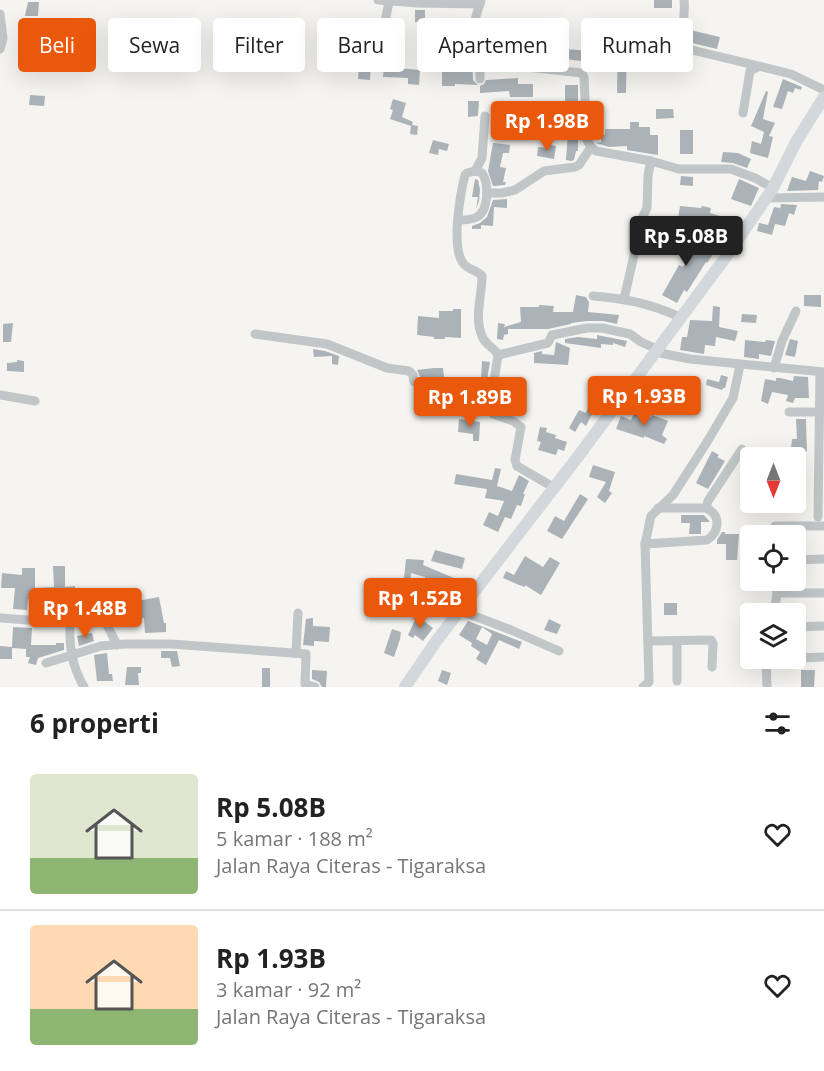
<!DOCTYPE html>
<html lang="id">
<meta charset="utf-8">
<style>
body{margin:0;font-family:"Open Sans",sans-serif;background:#f2f2f2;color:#222;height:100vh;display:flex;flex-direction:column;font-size:22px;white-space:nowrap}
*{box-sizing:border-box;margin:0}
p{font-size:20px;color:#767676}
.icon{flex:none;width:33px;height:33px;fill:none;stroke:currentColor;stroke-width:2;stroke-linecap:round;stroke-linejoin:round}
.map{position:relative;height:687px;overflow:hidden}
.panel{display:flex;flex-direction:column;background:#fff;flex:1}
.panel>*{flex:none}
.hud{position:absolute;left:18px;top:18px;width:789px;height:54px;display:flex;gap:12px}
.needle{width:39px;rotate:180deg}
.fabs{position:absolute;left:740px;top:447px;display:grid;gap:12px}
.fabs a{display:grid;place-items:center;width:66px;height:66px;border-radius:6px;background:#fff;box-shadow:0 6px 24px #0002;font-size:30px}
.price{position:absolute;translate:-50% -51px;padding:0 14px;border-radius:6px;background:#ea580c;color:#fff;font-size:20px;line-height:39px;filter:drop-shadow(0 2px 3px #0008)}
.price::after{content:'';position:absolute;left:50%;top:36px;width:18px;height:14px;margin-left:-9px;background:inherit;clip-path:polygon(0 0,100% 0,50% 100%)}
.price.active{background:#222;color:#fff}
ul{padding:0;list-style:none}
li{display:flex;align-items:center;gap:18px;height:150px;padding:0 30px}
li+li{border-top:2px solid #e0e0e0}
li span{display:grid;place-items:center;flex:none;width:168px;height:120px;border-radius:6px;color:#555}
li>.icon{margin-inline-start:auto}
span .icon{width:72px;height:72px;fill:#fffc;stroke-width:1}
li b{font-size:26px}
h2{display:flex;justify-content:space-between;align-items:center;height:72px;padding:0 30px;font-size:26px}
.pill{padding:0 21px;border-radius:6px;background:#fff;box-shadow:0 6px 24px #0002;font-size:21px;line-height:54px}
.pill.active{background:#ea580c;color:#fff}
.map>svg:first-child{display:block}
</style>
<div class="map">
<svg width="824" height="687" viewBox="0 0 824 687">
<rect width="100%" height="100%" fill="#f5f4f0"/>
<g fill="#abb3b8" fill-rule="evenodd">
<rect x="654" y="0" width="18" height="8"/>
<path d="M28 2H39L38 16H25Z"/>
<rect x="415" y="10" width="10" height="12"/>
<path d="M690 30 720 37 717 49 692 43Z"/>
<path d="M638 32 672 34V39L638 38Z"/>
<path d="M364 34 375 36 377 41 381 43 387 41 389 37 398 38 397 68 420 70 419 85 408 84V78L383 77 384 64 371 61 370 80 358 79 359 65H363Z"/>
<path d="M498 39V43H533V45L545 46V53H497V57L487 58 485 40Z"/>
<path d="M618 42H627L626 93H617Z"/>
<path d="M565 49 591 51V67L581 66V61L557 58V52H565Z"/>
<path d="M472 50 473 80 478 85 455 84V86H442V67L470 69 469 54Z"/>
<path d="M518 78V84H533V97H510L509 91 480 93V86L484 84 486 80Z"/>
<path d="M783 79 802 87 801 90 795 88 793 93 788 91 782 109 773 107Z"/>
<path d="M565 85H578V151H576L574 160 571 161 566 160 569 119 565 118Z"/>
<path d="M766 91 768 92 763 119 775 123 769 136 773 137 768 158 750 153 752 141 761 144 764 132 751 126Z"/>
<path d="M30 95 45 96 44 106 29 105Z"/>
<path d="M393 99 406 103 402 117 413 122 412 125 418 126 417 135 410 134 411 126 390 119 393 110 390 109Z"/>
<path d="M468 101H479L478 116 468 117Z"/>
<path d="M656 109H673L674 118 656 119Z"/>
<path d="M630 122H639V127H650V135H658V155L627 150V146L609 147 596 143 601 142V134L605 135V129H630Z"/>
<rect x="680" y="130" width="13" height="24"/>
<path d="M433 140 449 144 447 151 439 149 438 155 429 153Z"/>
<path d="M493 143 510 145 509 153H503L500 167 506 168 503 182H506L505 185 493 186 488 171Z"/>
<path d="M550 145 556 146 554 159 537 156 538 147 549 148Z"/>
<path d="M723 152 738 153 751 159 747 168 733 163 721 162Z"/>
<path d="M810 171 824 176 822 182 819 181 818 190 787 191 792 177 806 181Z"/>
<path d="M681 176 693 177V186L680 185Z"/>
<path d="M475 179 478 180 480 190 479 201 476 209 478 197H472Z"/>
<path d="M739 179 759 188 751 206 731 199Z"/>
<path d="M507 199V208L494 207 493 226 481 225V229H472V226L480 223 487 217 493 200Z"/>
<path d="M781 204 797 205 794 215 789 213 785 226 775 224 772 235 757 231 759 223 768 225 774 207 780 208 779 214Z"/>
<path d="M680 206 701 208 702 206 711 208 710 213 737 221 733 232 723 229 720 238 694 226 695 221 678 219Z"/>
<path d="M677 231 713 254 707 263 706 262 687 292 684 290 677 303 662 295 679 265 683 267 691 255 684 252 670 240Z"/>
<path d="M576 295 586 297 589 302 588 312 619 315 617 324 603 321H587L571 323V324L548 329H508V334L504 335 503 340 497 339 498 323 505 324 504 327 521 322 520 307H539V305L554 306 553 312H573Z"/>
<path d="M804 295H821V307L804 306Z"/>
<path d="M713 306 720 307 719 327 738 331 735 341 716 337 715 346 705 345 704 354 680 350 682 337H687L690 320 712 321Z"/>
<path d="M453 309H461V338L445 337V339H434V337L417 335 418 316 439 318V311H453Z"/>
<path d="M742 314 757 315 756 323 741 322Z"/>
<path d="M13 323 11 342H3V324Z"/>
<path d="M597 335 627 341 625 347 613 343V345L601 344V348L565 343V339L578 337 597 339Z"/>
<path d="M790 339 798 341 795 357 785 355Z"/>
<path d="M745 340 765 342 766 340 775 341 771 356 759 354V359L744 357Z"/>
<path d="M556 342 570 348 568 365 534 363V353L542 351V354L554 355Z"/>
<path d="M313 349 325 351 339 356 338 365 332 364V356L314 357Z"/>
<path d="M17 360 24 361V372L7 371V363L17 362Z"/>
<path d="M482 361 490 362 487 380H481Z"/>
<path d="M434 368H443L444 377 427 379 420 377 417 370Z"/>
<path d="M721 375 728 377 725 388H723L722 390 706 385 707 379 719 382Z"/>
<path d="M794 376 808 377 809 398H795L793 403 786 401 788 395 772 392 768 404 761 401 765 379 776 381V378H780L793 381Z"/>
<path d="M593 394 602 397 597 411 594 410 586 426 581 422 575 432 569 428 579 410 586 413Z"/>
<path d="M635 411 651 418 652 415 668 421 662 435 667 439 664 444 644 436V438L616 429 621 416 631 420Z"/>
<path d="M459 419 480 422 479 441H473V434L458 432Z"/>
<path d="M796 419H806L807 452 800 451V458H790L792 439H797Z"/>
<path d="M540 427 547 428 546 432 556 435 555 438 567 442 564 451 558 449 556 455 538 450 541 442 537 441Z"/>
<path d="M712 451 719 455 717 457 725 461 708 489 696 483Z"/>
<path d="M593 465 615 472 609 491 612 493 605 503 597 497 606 482 589 477Z"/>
<path d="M495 468 501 469 497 486 512 491 519 475 529 481 523 494H525L521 506 517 505 511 519 505 517 498 532 483 525 489 512 498 516 504 501 485 498 487 489 454 484 456 474 492 480Z"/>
<path d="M580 494 588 499 562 539 547 531 555 516 564 521Z"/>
<path d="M681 515H704L710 522H701V534H689L690 523H681Z"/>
<path d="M722 532H725V534H739L737 560H726V544H717V540Z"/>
<path d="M435 550 465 558 462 569 431 561Z"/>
<path d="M525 556 543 567 550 557 560 563 541 595 525 585V587L519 585 503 578 506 571 514 575Z"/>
<path d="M406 559 424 560 423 565 461 581 457 589 453 587 451 597 446 607 440 604 439 606H436L434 617 418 615V613L414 612 416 600 403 599 405 587 422 589 425 577 411 573 410 586H386V578H404Z"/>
<path d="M53 566H65V587L75 586V598L28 599 27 610 13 609 15 588H1L2 573 22 575V568H35V588L54 587Z"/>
<path d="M79 597 99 599V611L79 613Z"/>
<path d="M159 597 164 623H166V632L145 633 144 618 136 619 132 602Z"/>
<path d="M386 600 397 601V613H386Z"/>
<rect x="664" y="603" width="13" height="12"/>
<path d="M417 616 433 628 423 641 415 635 413 638 408 635Z"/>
<path d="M313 618V626L330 627 329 642 314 641V646L303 645 306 619Z"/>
<path d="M549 619 561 625 557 634 544 630Z"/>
<path d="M468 621 522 642 519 649 499 640 486 665 476 659 480 652 471 646 472 643 459 635ZM482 627 492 634 487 645 476 639Z"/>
<path d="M13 627 32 628 31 645H56V643H64V650L38 658 36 665 28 663 30 657H26V649L12 648V659H0V646L12 647Z"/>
<path d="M392 629 401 632 400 639 394 657 384 653Z"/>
<path d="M92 633 94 641 79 646 77 636Z"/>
<path d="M161 651H177L180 666 172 667 170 658H161Z"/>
<path d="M107 653 109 674H112L113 681H97L94 655Z"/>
<path d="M127 667H141V673H138L139 685H125Z"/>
<rect x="262" y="668" width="8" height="19"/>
<path d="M312 670 327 671 326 687H322L319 682 312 679Z"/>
<path d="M442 670 451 673 447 685 438 681Z"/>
<path d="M801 670H815L814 687H801Z"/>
</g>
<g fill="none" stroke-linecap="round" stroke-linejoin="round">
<g stroke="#c1c6c8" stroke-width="9">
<path d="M378 0 418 3 480 4"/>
<path d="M684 0C686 14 679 38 688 49L791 74 824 90"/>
<path d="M0 14 3 38 0 49"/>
<path d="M635 25 684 28"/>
<path d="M382 36 389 2"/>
<path d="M448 59C464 56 464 50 470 36"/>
<path d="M480 66 509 65 582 73 584 77 587 140 591 147 596 151 651 161 679 169H731L755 178 773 188"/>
<path d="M480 79V49L470 36 481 0"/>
<path d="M743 113 750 71 758 67"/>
<path d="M485 116 482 158 475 171 467 173 465 175C460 195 451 247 463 263 468 270 477 270 482 276 482 296 474 317 482 336 485 345 494 347 498 355L492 394"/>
<path d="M487 193H502L515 190 544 171 575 167 579 165 591 147"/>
<path d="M767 198 824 197"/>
<path d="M458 220C464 220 472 220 477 217 489 210 489 183 482 173L475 171"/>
<path d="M690 232 731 250"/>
<path d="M593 296C628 299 648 303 680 317"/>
<path d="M624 299 634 255 636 230 647 208 648 175 651 161"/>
<path d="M255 334 327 344 387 368 409 371 413 375 414 382 444 391 492 394 491 407 493 414 513 421 521 427 515 460 517 466 553 487"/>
<path d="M655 352 690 359 824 372"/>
<path d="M498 355 548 343 552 335 587 328H602L630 334 641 342 657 349"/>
<path d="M774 368 782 341 796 311"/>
<path d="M0 395 35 401"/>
<path d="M789 412H820"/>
<path d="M706 508 708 501 742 449"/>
<path d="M818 517 820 372"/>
<path d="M775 536V526H824"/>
<path d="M645 544 707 540C720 532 721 514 706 508H658"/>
<path d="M795 560 824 559"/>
<path d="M777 593H824"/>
<path d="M461 611 511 630 559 651"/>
<path d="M774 614 777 593 776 580"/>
<path d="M0 618 70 623C69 647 72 666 84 687"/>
<path d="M70 623 89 620 105 621 117 645"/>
<path d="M795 627 824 626"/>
<path d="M648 641 711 640 713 643 712 667"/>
<path d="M677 641V681"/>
<path d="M296 653 298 613"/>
<path d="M766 658 767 687"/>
<path d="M795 658 824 657"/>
<path d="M766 659 784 658"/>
<path d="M46 663 101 646 124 644H172L306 654 305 684 315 687"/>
<path d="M643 687 649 682 645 544 651 516 673 495 707 442 733 398 740 365"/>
</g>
<path stroke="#d2d8dc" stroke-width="12" d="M405 687 437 640 580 454 731 250 773 188 796 142 824 97"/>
</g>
</svg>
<div class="fabs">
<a><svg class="needle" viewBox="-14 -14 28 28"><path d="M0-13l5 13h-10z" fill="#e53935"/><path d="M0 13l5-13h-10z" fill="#767676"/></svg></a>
<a><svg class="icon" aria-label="locate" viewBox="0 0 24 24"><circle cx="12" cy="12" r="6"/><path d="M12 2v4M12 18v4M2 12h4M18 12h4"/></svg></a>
<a><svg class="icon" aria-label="layers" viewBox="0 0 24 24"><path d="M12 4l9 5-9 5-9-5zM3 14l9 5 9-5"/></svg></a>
</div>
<b class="price" style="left:547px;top:152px">Rp 1.98B</b>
<b class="price active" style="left:686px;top:267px">Rp 5.08B</b>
<b class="price" style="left:644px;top:427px">Rp 1.93B</b>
<b class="price" style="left:470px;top:428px">Rp 1.89B</b>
<b class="price" style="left:420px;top:629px">Rp 1.52B</b>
<b class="price" style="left:85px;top:639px">Rp 1.48B</b>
<div class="hud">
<a class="pill active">Beli</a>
<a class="pill">Sewa</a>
<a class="pill">Filter</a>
<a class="pill">Baru</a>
<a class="pill">Apartemen</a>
<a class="pill">Rumah</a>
</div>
</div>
<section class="panel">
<h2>6 properti<svg class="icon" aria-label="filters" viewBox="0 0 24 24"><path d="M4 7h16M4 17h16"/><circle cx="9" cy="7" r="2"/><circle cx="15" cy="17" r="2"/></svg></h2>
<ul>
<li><span style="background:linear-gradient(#dfe7d0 70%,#8fb573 0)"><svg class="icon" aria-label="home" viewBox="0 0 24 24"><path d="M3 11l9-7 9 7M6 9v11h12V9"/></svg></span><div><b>Rp 5.08B</b><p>5 kamar · 188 m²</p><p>Jalan Raya Citeras - Tigaraksa</p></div><svg class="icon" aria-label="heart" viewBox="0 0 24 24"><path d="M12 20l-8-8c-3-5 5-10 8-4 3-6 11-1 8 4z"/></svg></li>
<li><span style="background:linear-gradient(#ffd9b3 70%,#8fb573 0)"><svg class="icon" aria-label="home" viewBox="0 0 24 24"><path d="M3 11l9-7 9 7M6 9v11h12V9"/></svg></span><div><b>Rp 1.93B</b><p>3 kamar · 92 m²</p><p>Jalan Raya Citeras - Tigaraksa</p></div><svg class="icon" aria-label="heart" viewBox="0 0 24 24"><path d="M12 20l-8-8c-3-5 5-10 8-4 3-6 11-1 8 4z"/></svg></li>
</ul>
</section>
